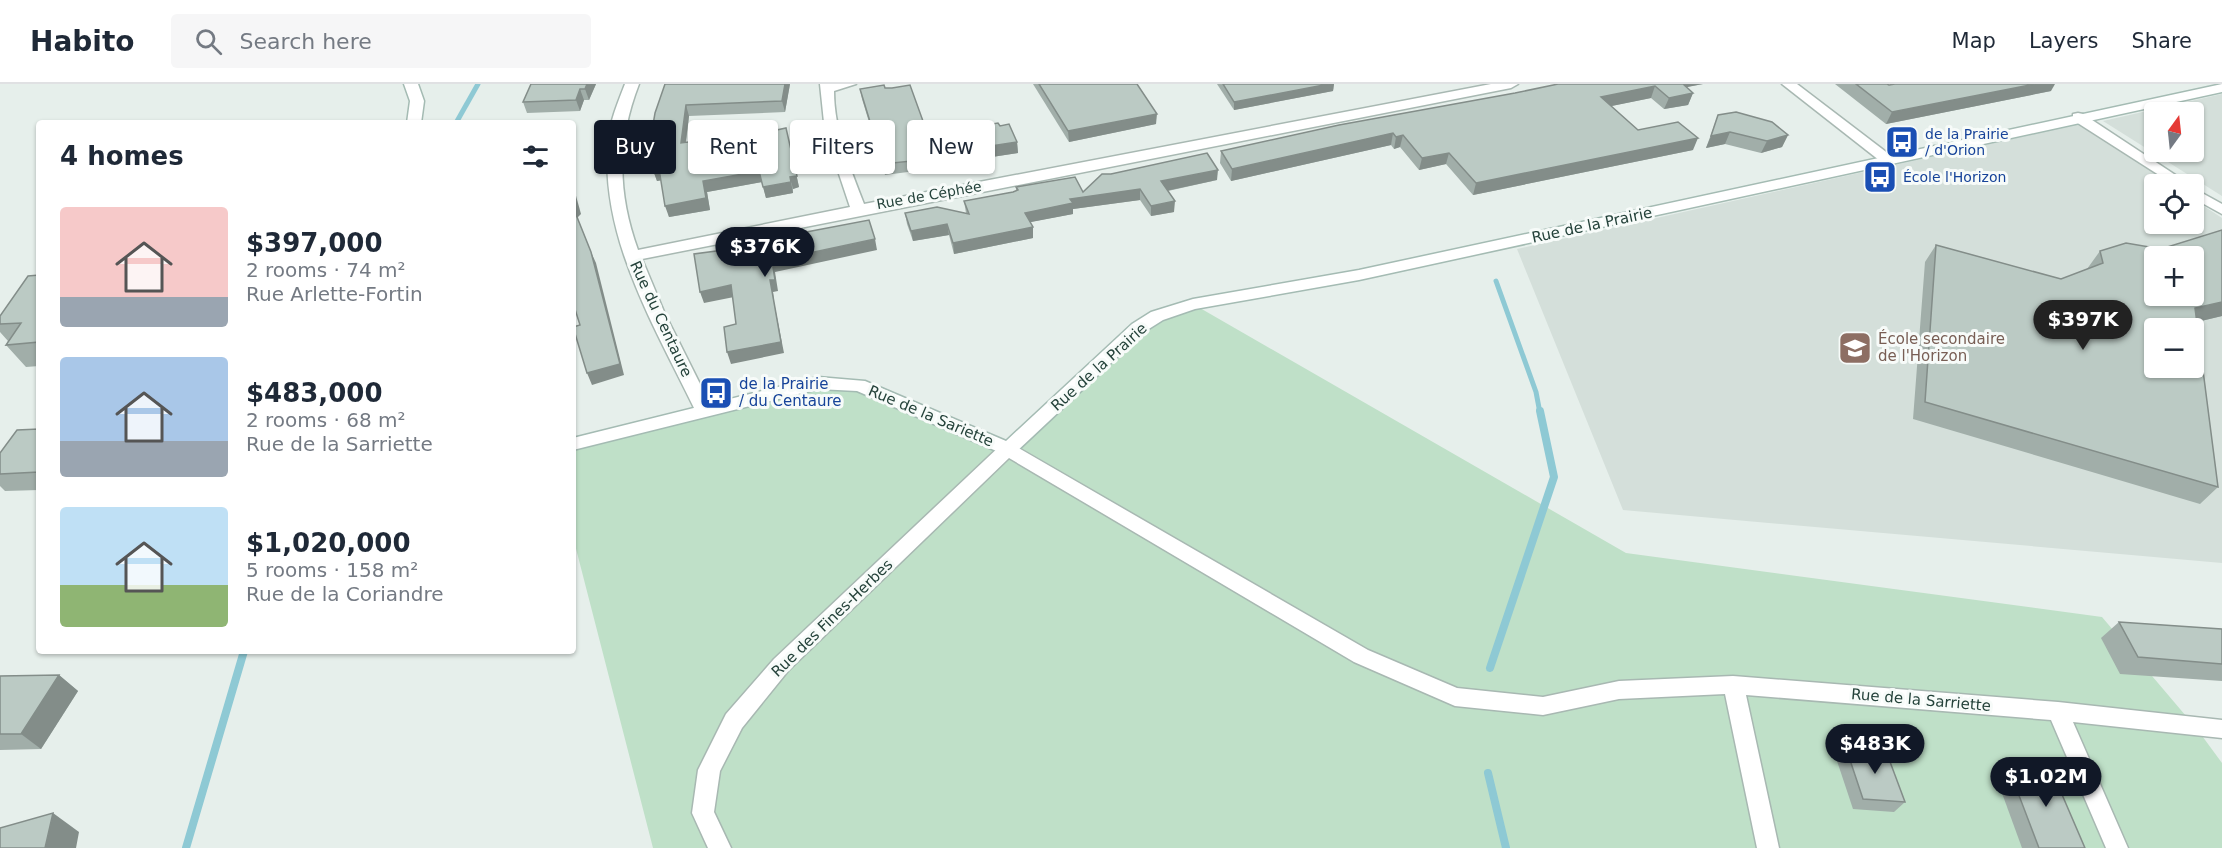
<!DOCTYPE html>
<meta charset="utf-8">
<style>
body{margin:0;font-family:"DejaVu Sans",sans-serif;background:#f6f6f7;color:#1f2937;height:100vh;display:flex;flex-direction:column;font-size:22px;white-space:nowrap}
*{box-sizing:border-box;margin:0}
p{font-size:20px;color:#747a83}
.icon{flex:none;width:33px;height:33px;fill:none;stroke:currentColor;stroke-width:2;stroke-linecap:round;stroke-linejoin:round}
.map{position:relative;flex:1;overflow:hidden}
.details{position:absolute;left:36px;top:36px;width:540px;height:534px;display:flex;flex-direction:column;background:#fff;border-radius:6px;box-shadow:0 2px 4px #0004}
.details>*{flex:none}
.banner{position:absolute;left:594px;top:36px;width:570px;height:54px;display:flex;gap:12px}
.needle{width:39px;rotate:15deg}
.buttons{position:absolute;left:2144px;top:18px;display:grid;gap:12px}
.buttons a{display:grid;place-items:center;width:60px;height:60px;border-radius:6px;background:#fff;box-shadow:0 2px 4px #0004;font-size:30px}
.price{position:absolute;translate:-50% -51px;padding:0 14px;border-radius:21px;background:#111827;color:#fff;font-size:20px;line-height:39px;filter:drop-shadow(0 2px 3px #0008)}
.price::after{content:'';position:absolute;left:50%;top:36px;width:18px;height:14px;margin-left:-9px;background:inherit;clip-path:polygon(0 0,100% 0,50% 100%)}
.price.current{background:#222;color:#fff}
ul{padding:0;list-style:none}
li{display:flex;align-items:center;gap:18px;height:150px;padding:0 24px}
li span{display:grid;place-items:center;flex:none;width:168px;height:120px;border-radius:6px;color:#555}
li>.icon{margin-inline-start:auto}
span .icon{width:72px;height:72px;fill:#fffc;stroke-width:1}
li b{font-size:26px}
h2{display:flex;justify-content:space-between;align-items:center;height:72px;padding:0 24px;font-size:26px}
.tag{padding:0 21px;border-radius:6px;background:#fff;box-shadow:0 2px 4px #0004;font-size:21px;line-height:54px}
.tag.current{background:#111827;color:#fff}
header{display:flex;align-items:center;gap:36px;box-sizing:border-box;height:84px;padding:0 30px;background:#fff;border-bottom:2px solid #e0e1e3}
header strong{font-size:28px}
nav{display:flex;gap:33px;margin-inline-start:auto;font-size:21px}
.search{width:420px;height:54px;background:#f6f6f7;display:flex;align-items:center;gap:15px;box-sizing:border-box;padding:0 21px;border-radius:6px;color:#747a83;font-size:22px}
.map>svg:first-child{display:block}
</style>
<header>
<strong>Habito</strong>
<div class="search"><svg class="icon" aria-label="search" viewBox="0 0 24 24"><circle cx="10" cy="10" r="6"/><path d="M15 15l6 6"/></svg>Search here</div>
<nav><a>Map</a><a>Layers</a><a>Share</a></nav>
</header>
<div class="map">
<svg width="2222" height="764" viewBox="0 0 2222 764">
<rect width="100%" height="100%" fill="#e6efeb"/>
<g fill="#d4dfda" fill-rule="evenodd">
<path d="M2222 10V112L2103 37ZM2154 28H2193V68H2154Z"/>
<path d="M2079 40 2171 100H2154V140H2193V115L2222 134V479L1623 426 1517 165ZM2154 172H2193V212H2154ZM2154 244H2193V284H2154Z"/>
</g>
<path fill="#bfe0c8" d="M1193 220 1626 469 2102 533 2197 645 2222 679V764H653L573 453V360L843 299 1008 365 1138 244Z"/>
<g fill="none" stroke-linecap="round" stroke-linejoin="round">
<g stroke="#8ec9d4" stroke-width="5">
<path d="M456 39 478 0"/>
<path d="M1496 197 1536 308 1540 329"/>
</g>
<g stroke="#8ec9d4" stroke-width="8">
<path d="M1490 584 1554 393 1540 327"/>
<path d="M1488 689 1506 764"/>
<path d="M186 764 244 567"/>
</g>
<g stroke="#a8b8b2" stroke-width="3">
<g id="street">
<path d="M625 0H639C617 57 617 108 638 166L850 123 825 48 820 0H856L834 7C834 47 850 83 864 120L1491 0H1518L1511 4 642 175 665 230 713 326 704 332 695 326C654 241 600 154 608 57 610 37 618 18 625 0Z"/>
<path d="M1782 0H1797L1894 74V80H1884Z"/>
<path d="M2078 29 2083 30 2189 100H2173L2073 36V30Z"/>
<path d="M2193 104 2222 120V130L2193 114Z"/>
<path d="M1008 358 1368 566 1457 604 1543 613 1619 597 1733 592 2058 618 2222 636V654L2073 638 2128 764H2106L2051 636 1746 611 1779 764H1757L1725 610 1619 615 1543 631 1455 622 1354 578 1009 374 788 587 742 644 720 687 714 728 731 764H708L692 729 698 686 726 630 774 575 1002 360Z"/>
</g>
</g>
<g stroke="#a4bbb3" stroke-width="3">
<g id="secondary">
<path d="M404 0H418L424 17 421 39H407L410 17Z"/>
<path d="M2222 0V8L1359 196 1195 225 1163 236 1144 248 1014 370 1008 372 857 307 818 305 573 366V354L818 293 865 297 1006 357 1132 240 1151 228 1193 215 1359 186Z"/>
</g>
</g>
<use href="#street" fill="#fff" fill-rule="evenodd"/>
<use href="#secondary" fill="#fff" fill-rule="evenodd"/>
</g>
<g fill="#a1aea9">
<path d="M531 0H596L589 16H584L580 27 527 29 523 18Z"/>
<path d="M665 0H790L785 28 689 32 686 59 721 58 786 44 799 103 793 105V109L766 114 762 98 707 108 710 126 669 133 661 96 657 97 653 86Z"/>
<path d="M1033 0H1137L1156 40 1069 58Z"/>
<path d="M1217 0H1334L1333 7 1234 26Z"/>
<path d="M1703 0 1686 3 1693 9 1688 21 1664 25 1651 14 1611 22 1638 46 1693 66 1473 111 1446 80 1419 86 1400 63 1394 65 1391 61 1231 97 1220 79 1221 67 1515 9Z"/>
<path d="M1835 0H1887L1889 1 2051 7 1886 40Z"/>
<path d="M885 4 928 51 1000 42 1017 58 1018 69 959 78 923 86 885 91 862 15 860 5Z"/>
<path d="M1718 31 1788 51 1782 63 1761 69 1725 60 1706 64Z"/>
<path d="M1217 96 1168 107 1174 128 1151 132 1140 116 1073 125V130L1030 138 1033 154 954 170 949 151 913 157 907 140 905 129H966L964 117 1013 108 1016 107V103L1083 108Z"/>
<path d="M2222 146V232L2197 238 2218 403 2200 420 1913 335 1925 178 1936 161 2061 195 2087 185 2100 167 2161 165Z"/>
<path d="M39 191V282L26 283 6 261 8 257 0 248V232Z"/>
<path d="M39 345V406L5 407 0 402V390Z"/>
<path d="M2119 538 2222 545V597L2120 590 2101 554Z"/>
<path d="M59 591 78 607 41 665 0 666V592Z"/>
<path d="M1846 664 1905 718 1894 728 1853 725 1836 674Z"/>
<path d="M2007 680 2085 764H2022L1995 690Z"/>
</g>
<g fill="#838d89">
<path d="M587 0H596L589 16 585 5Z"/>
<path d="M785 0H790L785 28 782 17Z"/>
<path d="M1329 0H1334L1333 7 1234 26V18Z"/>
<path d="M1674 0H1703L1672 6Z"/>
<path d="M2035 0H2055L2051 7 1886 40 1892 28Z"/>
<path d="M1655 2 1651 14 1597 25 1601 13Z"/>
<path d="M580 5 584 16 580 27 576 16Z"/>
<path d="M1693 9 1688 21 1664 25 1669 14Z"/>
<path d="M686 21 689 32 684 71 681 59Z"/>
<path d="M1157 30 1156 40 1069 58 1068 47Z"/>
<path d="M786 44 799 103 793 105 790 93Z"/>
<path d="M1730 48 1725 60 1706 64 1711 52Z"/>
<path d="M1393 49 1391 61 1231 97 1232 85Z"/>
<path d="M1403 51 1400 63 1394 65 1396 53Z"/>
<path d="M1788 51 1782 63 1761 69 1767 57Z"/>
<path d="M1698 54 1693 66 1473 111 1476 99Z"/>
<path d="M1017 58 1018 69 959 78 923 86 921 76 958 67Z"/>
<path d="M1449 69 1446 80 1419 86 1422 74Z"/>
<path d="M659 85 663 96 657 97 653 86Z"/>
<path d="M1218 86 1217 96 1161 108V97Z"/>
<path d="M759 87 762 98 707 108 710 126 669 133 665 122 703 97Z"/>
<path d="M791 98 793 109 766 114 763 103Z"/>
<path d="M573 101 581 130 577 134 573 123Z"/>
<path d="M1140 105V116L1073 125V130L1026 139 1025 129 1070 115Z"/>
<path d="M1175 117 1174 128 1151 132V122Z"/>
<path d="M947 140 949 151 913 157 911 147Z"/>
<path d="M1033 143V154L954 170 953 159Z"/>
<path d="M875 155 877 166 775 188 778 207 773 208 774 218 784 269 731 280 727 268 772 207 770 196 772 177Z"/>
<path d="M591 168 596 179 624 291 592 301 587 289Z"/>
<path d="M731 201 734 213 704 219 700 208Z"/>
<path d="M2222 218V232L2180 242 2195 224Z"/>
<path d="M59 591 78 607 41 665 21 650Z"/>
<path d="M53 729 79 748 76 764H45Z"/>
</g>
<g fill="#bbcac4" stroke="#838d89" stroke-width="1.5" fill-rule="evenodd">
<path d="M531 0H587L585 5H580L576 16 523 18Z"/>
<path d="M665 0H785L782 17 686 21 681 59 720 54 721 58 786 44 797 92 790 93 791 98 763 103 759 87 703 97 706 114 665 122 659 85 653 86 649 64 655 29Z"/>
<path d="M1039 0H1137L1157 30 1068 47Z"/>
<path d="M1223 0H1329L1234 18Z"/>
<path d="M1558 0H1683L1693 9 1669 14 1655 2 1601 13 1638 46 1678 38 1698 54 1476 99 1449 69 1422 74 1403 51 1396 53 1393 49 1232 85 1221 67 1339 41 1515 9Z"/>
<path d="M1856 0H1887L1889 1 1895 0H2035L1892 28Z"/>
<path d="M884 1 885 4H892L910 1 928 51 998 39 1000 42 1009 40 1017 58 958 67 921 76 883 80 860 5Z"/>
<path d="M1736 28 1772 38 1788 51 1767 57 1730 48 1711 52 1718 31Z"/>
<path d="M1207 69 1218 86 1161 97 1175 117 1151 122 1140 105 1070 115 1073 119 1025 129 1033 143 953 159 947 140 911 147 905 129 937 123 969 130 964 117 1013 108 1018 106 1016 103 1075 93 1083 108 1102 90H1111Z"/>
<path d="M573 106 576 119 573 122Z"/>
<path d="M573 123 591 168 620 280 587 289 573 243 580 241 573 219Z"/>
<path d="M869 136 875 155 772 177 775 196H770L772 207 781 258 727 268 724 243 736 240 731 201 700 208 694 170 754 162 774 158 775 154Z"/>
<path d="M2222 146V218L2195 224 2218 403 1925 318 1936 161 2061 195 2103 179 2100 167 2126 159 2161 165ZM2154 172H2193V212H2154ZM2154 244H2193V284H2154Z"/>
<path d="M39 191V258L6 261 21 239 0 240V232L28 192Z"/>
<path d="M39 345V388L0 390V369L17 346Z"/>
<path d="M2119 538 2222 545V580L2138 573Z"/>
<path d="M59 591 21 650H0V592Z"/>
<path d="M1846 664 1886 667 1905 718 1863 715Z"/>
<path d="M2007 680 2051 685 2085 764H2039Z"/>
<path d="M53 729 45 764H0V744Z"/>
</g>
<defs>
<g id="bus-square" transform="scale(1.725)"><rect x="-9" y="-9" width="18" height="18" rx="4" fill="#1a4fb4" stroke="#f7fbf9"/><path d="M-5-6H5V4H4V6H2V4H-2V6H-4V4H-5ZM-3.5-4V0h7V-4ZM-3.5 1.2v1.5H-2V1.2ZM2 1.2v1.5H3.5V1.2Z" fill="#fff"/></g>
<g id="school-square" transform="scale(1.725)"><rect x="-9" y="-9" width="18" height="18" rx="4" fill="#8d6e63" stroke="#f7fbf9"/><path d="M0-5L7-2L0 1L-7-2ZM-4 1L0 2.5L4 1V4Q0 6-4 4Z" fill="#fff"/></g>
</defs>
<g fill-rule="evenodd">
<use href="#bus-square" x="1902" y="58"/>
<use href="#bus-square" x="1880" y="93"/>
<use href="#school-square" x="1855" y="264"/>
<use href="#bus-square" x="716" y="309"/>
</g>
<g text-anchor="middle" stroke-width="6" stroke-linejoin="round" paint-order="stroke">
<g font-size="14" fill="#164399" stroke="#f7fbf9" text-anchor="start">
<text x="1925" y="55">de la Prairie<tspan x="1925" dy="16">/ d'Orion</tspan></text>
<text x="1903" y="98">École l'Horizon</text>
</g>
<g font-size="14" fill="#24423a" stroke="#f7fbf9">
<text transform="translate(929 111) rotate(-10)" y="5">Rue de Céphée</text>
</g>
<g font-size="15" fill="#24423a" stroke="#f7fbf9">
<text transform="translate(1592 141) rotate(-12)" y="5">Rue de la Prairie</text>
<text transform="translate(661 235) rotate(65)" y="5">Rue du Centaure</text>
<text transform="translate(1099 283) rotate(-42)" y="5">Rue de la Prairie</text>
<text transform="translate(931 332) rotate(23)" y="5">Rue de la Sariette</text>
<text transform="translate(832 534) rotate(-44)" y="5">Rue des Fines-Herbes</text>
<text transform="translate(1921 616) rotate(5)" y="5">Rue de la Sarriette</text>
</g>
<g font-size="15" fill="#785e54" stroke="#f7fbf9" text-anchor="start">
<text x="1878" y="260">École secondaire<tspan x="1878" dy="17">de l'Horizon</tspan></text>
</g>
<g font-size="15" fill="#164399" stroke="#f7fbf9" text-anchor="start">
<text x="739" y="305">de la Prairie<tspan x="739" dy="17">/ du Centaure</tspan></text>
</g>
</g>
</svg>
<div class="buttons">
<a><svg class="needle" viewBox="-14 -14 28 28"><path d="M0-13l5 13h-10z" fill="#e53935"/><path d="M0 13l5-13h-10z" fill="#747a83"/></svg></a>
<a><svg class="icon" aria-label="locate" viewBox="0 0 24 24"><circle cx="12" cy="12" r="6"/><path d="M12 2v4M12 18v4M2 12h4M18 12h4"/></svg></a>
<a>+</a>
<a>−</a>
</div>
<b class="price" style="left:765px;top:194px">$376K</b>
<b class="price current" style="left:2083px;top:267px">$397K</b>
<b class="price" style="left:1875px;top:691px">$483K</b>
<b class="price" style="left:2046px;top:724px">$1.02M</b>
<div class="banner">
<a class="tag current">Buy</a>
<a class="tag">Rent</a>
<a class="tag">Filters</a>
<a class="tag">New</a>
</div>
<section class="details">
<h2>4 homes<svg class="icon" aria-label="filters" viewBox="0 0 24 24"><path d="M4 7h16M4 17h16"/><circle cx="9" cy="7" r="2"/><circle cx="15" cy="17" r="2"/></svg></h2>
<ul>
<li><span style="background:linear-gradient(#f6c9c9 75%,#9aa5b1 0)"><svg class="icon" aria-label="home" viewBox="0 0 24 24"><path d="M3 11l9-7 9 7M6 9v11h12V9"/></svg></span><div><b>$397,000</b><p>2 rooms · 74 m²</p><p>Rue Arlette-Fortin</p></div></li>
<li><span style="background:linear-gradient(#a9c7e8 70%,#9aa5b1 0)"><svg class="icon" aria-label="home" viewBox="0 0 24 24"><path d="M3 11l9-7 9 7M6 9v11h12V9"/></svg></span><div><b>$483,000</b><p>2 rooms · 68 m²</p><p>Rue de la Sarriette</p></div></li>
<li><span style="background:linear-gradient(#bfe0f5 65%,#8fb573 0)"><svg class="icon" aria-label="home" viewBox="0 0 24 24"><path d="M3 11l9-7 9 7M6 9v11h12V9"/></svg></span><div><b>$1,020,000</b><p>5 rooms · 158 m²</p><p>Rue de la Coriandre</p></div></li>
</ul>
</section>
</div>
